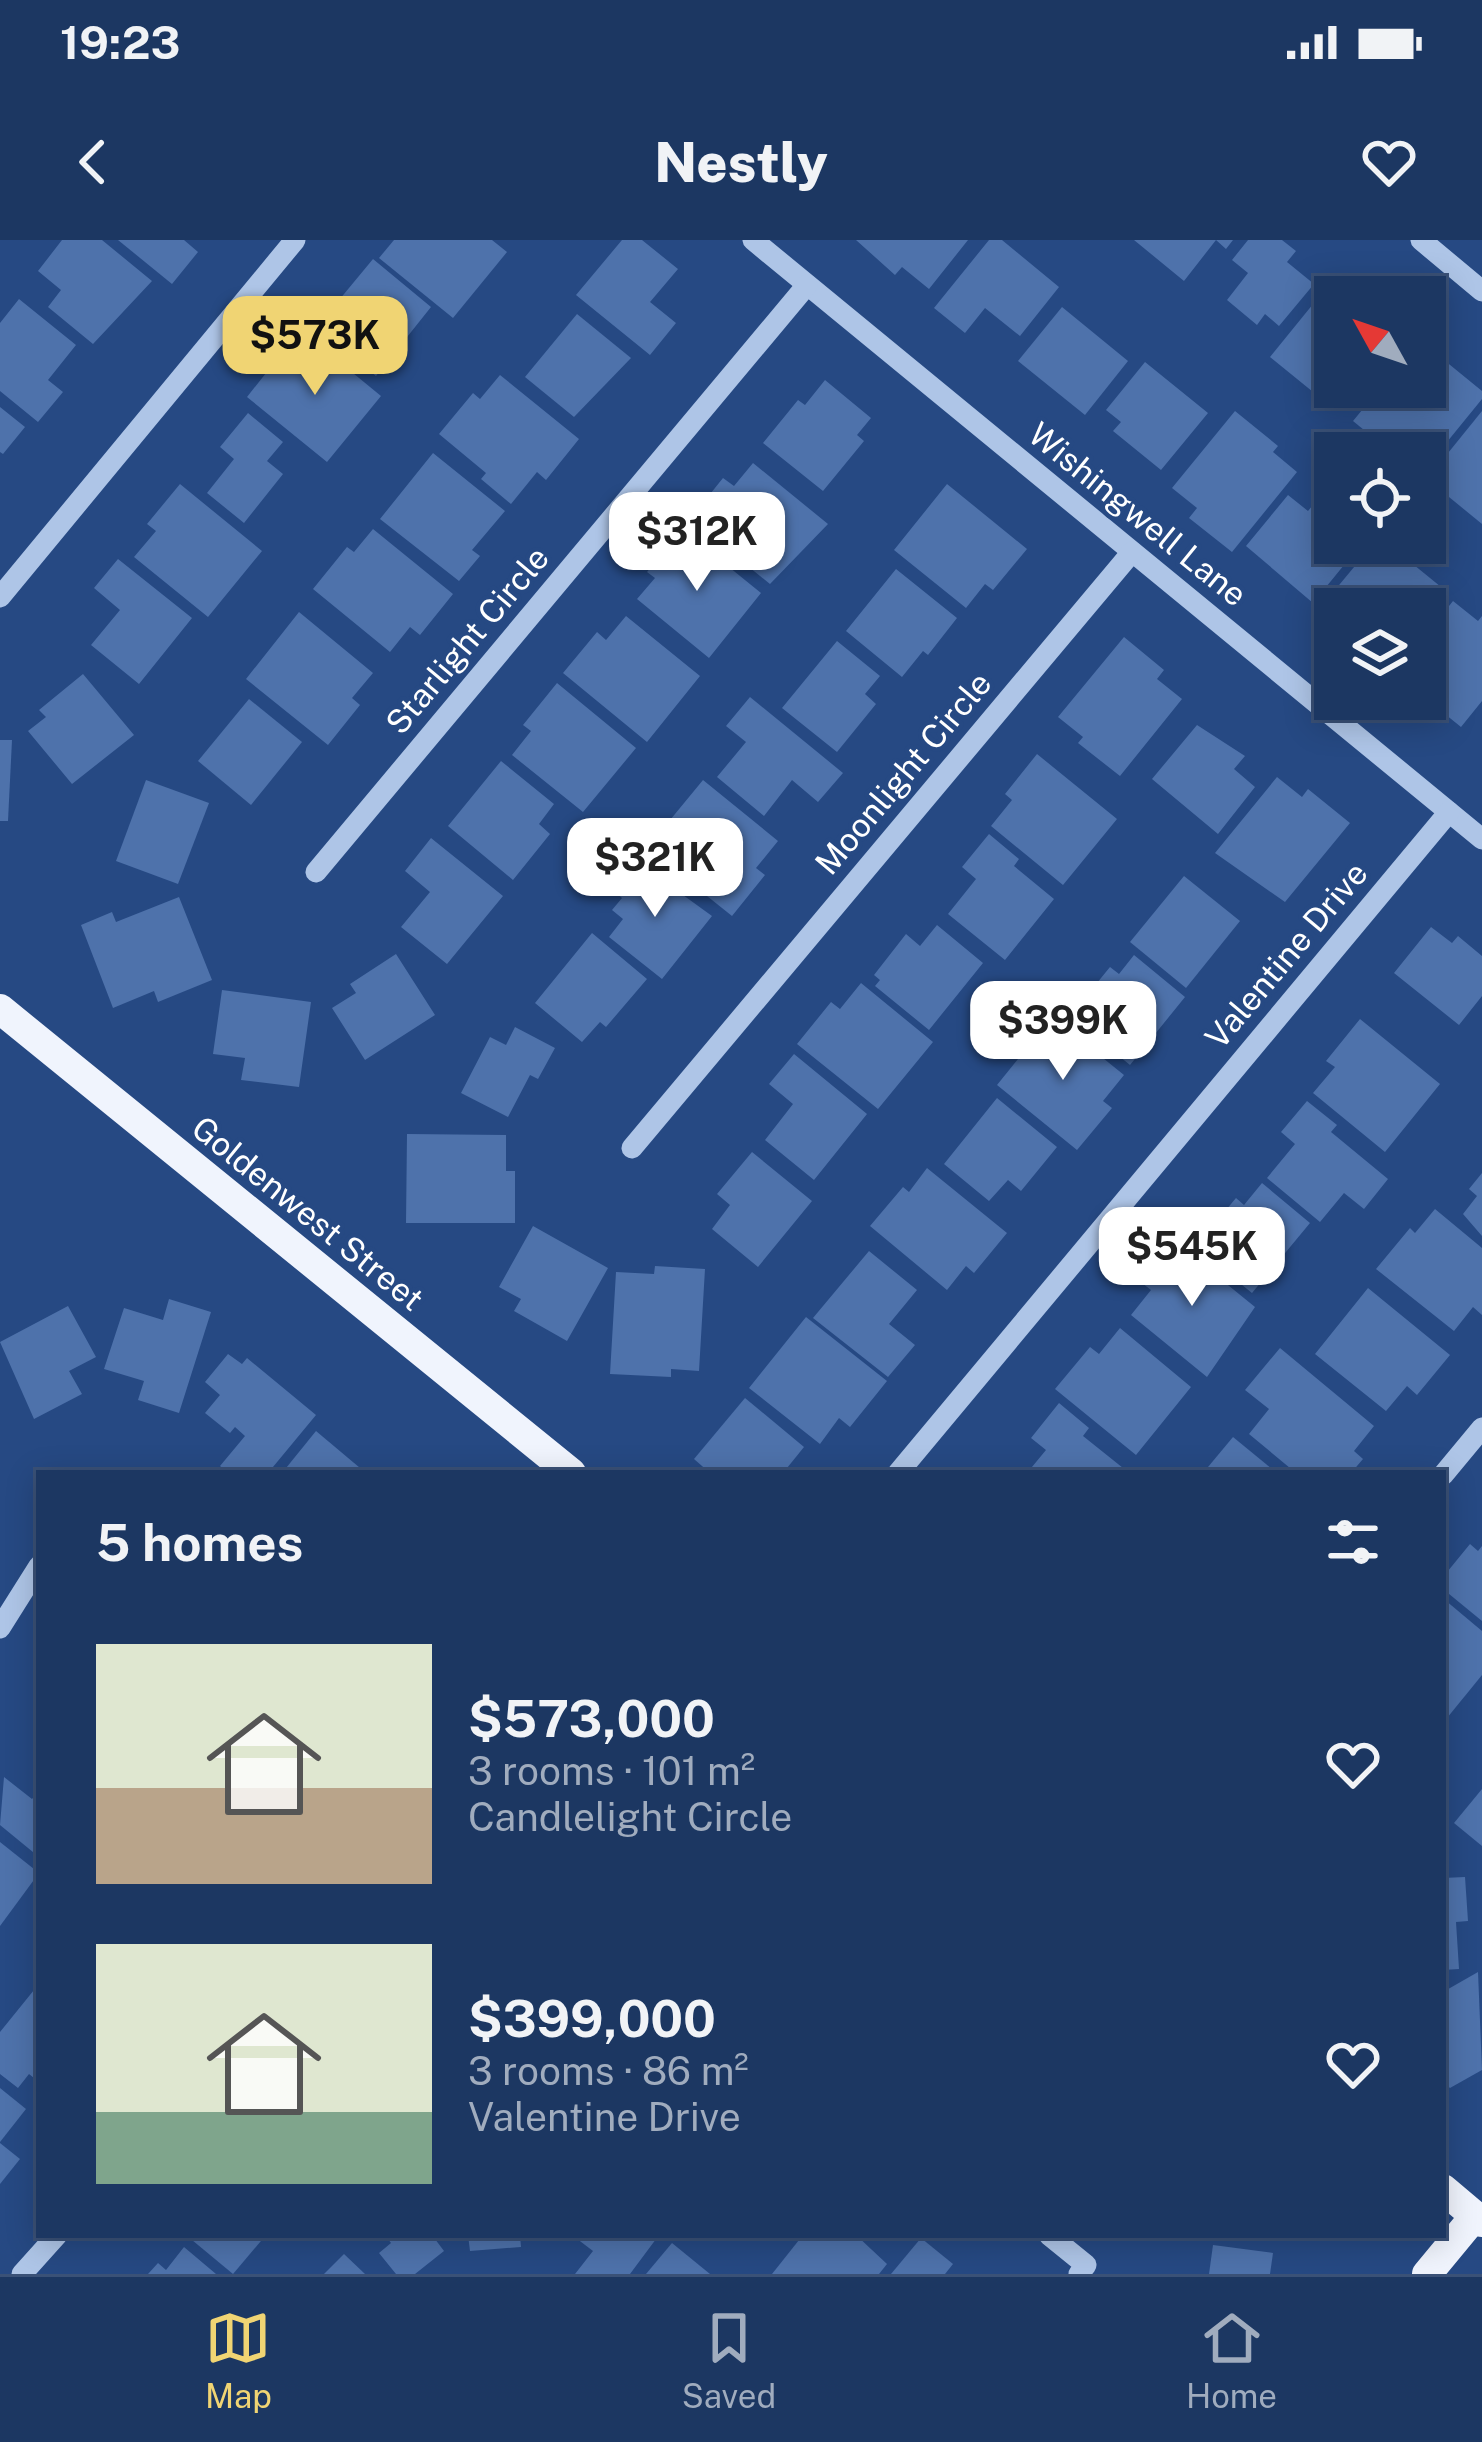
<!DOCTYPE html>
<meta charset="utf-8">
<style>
body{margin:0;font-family:"Public Sans",sans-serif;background:#29426b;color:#f1f3f6;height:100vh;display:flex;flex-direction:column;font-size:45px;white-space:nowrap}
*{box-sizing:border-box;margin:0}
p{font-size:39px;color:#a0acbe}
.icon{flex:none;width:66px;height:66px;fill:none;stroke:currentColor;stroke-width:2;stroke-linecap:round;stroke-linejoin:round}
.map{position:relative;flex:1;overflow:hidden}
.drawer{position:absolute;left:36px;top:1230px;width:1410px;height:768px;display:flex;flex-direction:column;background:#1c3762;border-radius:0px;box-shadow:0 6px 30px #0003,0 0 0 3px #3a5177}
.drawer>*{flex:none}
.needle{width:78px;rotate:310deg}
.buttons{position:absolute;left:1314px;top:36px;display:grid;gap:24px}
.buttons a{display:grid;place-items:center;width:132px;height:132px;border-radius:0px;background:#1c3762;box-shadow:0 6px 30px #0003,0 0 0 3px #3a5177;font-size:60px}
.price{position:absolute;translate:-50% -102px;padding:0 27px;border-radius:24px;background:#fff;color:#222;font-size:39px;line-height:78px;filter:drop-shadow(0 3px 6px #0008)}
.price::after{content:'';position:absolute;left:50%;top:72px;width:36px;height:27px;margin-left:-18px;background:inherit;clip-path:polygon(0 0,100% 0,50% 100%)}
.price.active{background:#f0d473;color:#111}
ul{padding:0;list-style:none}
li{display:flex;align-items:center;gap:36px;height:300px;padding:0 60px}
li span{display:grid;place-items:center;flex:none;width:336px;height:240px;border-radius:0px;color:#555}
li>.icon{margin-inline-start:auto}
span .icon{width:144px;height:144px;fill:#fffc;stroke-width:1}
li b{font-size:51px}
h2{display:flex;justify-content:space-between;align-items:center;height:144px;padding:0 60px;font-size:51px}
.status{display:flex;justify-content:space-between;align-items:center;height:84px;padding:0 60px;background:#1c3762;direction:ltr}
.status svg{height:33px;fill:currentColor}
header{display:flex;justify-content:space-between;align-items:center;height:156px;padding:0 60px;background:#1c3762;font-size:54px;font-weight:800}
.menu{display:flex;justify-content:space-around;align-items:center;height:168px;border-top:3px solid #3a5177;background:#1c3762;font-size:33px;color:#a0acbe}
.menu a{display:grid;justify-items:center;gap:6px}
.menu .active{color:#f0d473}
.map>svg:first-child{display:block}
</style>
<div class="status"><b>19:23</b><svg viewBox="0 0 49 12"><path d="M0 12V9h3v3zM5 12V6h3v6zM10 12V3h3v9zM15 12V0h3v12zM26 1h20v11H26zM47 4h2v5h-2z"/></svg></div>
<header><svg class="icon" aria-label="back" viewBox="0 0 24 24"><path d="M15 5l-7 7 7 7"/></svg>Nestly<svg class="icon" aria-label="heart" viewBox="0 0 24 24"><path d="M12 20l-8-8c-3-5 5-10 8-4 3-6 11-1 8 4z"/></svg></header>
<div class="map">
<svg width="1482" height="2034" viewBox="0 0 1482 2034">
<rect width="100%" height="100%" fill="#264983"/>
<g fill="#4e72ab">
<path d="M62 0H102L152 41 93 104 48 67 61 50 38 31Z"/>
<path d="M118 0H184L198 12 172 44Z"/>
<path d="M394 0H492L507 12 453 78 379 18Z"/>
<path d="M622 0H642L678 29 650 62 676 83 650 115 576 55Z"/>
<path d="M856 0H968L929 49 902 27 895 35Z"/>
<path d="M989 0H1002L1059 47 1020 96 985 68 965 93 934 68Z"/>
<path d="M1134 0H1233L1226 9 1216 0 1184 41Z"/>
<path d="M1248 0H1282L1296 11 1287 22 1314 44 1279 86 1265 74 1257 85 1227 60 1248 33 1232 20Z"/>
<path d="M373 19 431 67 376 136 330 99 333 94 320 83Z"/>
<path d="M1335 37 1360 57H1335V147H1352L1334 169 1270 117Z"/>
<path d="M19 59 76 105 48 140 63 152 38 182 0 151V83Z"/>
<path d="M1062 67 1128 121 1085 175 1018 121Z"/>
<path d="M577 74 631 118 574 177 525 137Z"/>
<path d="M309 97 381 156 327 222 247 157 281 114 290 121Z"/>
<path d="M1425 118 1437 128 1444 120 1482 151V159L1425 229V213H1392L1353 181 1381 147H1425Z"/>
<path d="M1145 122 1208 173 1161 230 1113 191 1121 182 1106 170Z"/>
<path d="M500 135 579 199 546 240 537 232 511 264 481 239 486 233 439 194 473 153 480 159Z"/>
<path d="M825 140 871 178 857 195 864 201 823 251 763 203 798 160 805 165Z"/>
<path d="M0 167 25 187 3 214 0 212Z"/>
<path d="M1235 171 1278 206 1273 212 1297 232 1232 312 1189 278 1197 268 1172 248Z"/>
<path d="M1482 171V284L1427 239Z"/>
<path d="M248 173 283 202 267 221 283 234 244 283 207 253 234 219 220 207Z"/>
<path d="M433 213 505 271 472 310 480 316 459 341 380 279Z"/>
<path d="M753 223 828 284 770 344 690 279 723 238 734 246Z"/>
<path d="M180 244 262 311 208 377 134 317 156 291 147 284Z"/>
<path d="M947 244 1027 309 993 350 985 344 966 368 894 310Z"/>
<path d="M1326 249 1335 256V303H1362L1313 363 1246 306 1288 255 1308 271Z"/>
<path d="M373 289 453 354 420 395 410 387 390 412 313 349 347 307 354 312Z"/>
<path d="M682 289 761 353 709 418 637 359 655 338 647 332Z"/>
<path d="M1374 303H1387L1446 351 1425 377V369H1335V380L1320 368Z"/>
<path d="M118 319 192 378 139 444 91 405 120 370 94 348Z"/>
<path d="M896 329 957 378 928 415 923 411 902 437 846 391Z"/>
<path d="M1453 361 1478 381 1482 376V461L1461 487 1435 466 1429 475 1409 459H1425V396Z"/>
<path d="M299 372 373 433 352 458 360 465 328 505 246 439Z"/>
<path d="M626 376 700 436 647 502 563 433 597 392 606 400Z"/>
<path d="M1124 397 1164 430 1157 439 1182 459 1120 536 1078 503 1083 497 1058 477Z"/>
<path d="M837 401 880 436 865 454 876 464 837 512 782 468Z"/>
<path d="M83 434 134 495 72 544 28 491 46 477 39 470Z"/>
<path d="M557 443 636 508 583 572 512 515 531 491 523 485Z"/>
<path d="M750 457 843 533 818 562 792 540 764 576 717 537 746 502 726 486Z"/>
<path d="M249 459 302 502 251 565 198 521Z"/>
<path d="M1197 485 1245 516 1234 529 1255 547 1218 594 1152 539Z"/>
<path d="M0 500H12L8 581H0Z"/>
<path d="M1037 514 1117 579 1063 645 991 586 1012 560 1005 554Z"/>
<path d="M501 521 554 564 539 584 550 594 513 640 448 586Z"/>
<path d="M1277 537 1302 557 1308 549 1350 583 1285 662 1215 613Z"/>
<path d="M146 540 209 563 178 644 116 621Z"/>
<path d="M703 540 778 601 756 628 765 635 732 676 647 608Z"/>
<path d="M989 594 1019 619 1014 626 1054 659 1005 720 948 674 976 639 962 627Z"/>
<path d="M431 598 503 656 447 724 401 687 430 652 405 631Z"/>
<path d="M636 621 712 676 662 739 609 697 623 679 612 670 622 658 613 650Z"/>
<path d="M1184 636 1240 681 1186 748 1130 702Z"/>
<path d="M179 657 212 740 158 762 154 751 113 768 81 685 112 672 116 682Z"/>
<path d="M937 685 983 723 929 790 875 746 880 740 874 735 906 694 920 706Z"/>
<path d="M1431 687 1452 703 1458 696 1482 716V756L1459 785 1394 733Z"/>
<path d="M592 693 647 739 606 787 600 782 582 802 535 763Z"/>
<path d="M396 714 435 775 365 820 332 768 356 753 350 744Z"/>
<path d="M1134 715 1185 757 1130 825 1070 776 1110 727 1119 734Z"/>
<path d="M861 743 933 802 878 869 797 804 831 762 840 769Z"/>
<path d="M222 750 311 762 299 847 241 840 245 818 213 814Z"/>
<path d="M1052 777 1124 835 1103 861 1112 868 1077 910 997 845Z"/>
<path d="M1360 779 1440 844 1385 912 1313 853 1335 827 1326 821Z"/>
<path d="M515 787 555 808 538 839 530 835 508 877 461 853 490 797 506 805Z"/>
<path d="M794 814 867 874 814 940 765 900 793 864 769 844Z"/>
<path d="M997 858 1057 907 1021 951 1008 940 989 961 944 924Z"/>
<path d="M1307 861 1337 885 1331 892 1388 939 1364 969 1344 953 1320 982 1267 938 1295 904 1281 892Z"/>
<path d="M407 894 506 895V931H515V983H406Z"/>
<path d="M752 912 812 961 758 1027 712 989 730 965 717 954Z"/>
<path d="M927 928 1007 993 974 1033 966 1026 947 1050 870 986 903 947 909 952Z"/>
<path d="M1482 933V996L1463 974 1477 956 1469 949Z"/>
<path d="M1262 943 1310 983 1252 1053 1195 1007 1236 958 1244 965Z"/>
<path d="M1435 969 1482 1008V1075L1473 1067 1454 1091 1376 1029 1410 988 1415 993Z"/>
<path d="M533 986 608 1028 567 1101 514 1071 521 1059 499 1047Z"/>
<path d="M1175 1002 1255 1067 1207 1137 1131 1075 1151 1050 1142 1043Z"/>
<path d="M869 1011 917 1050 889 1084 915 1105 888 1137 813 1078Z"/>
<path d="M655 1026 705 1029 699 1131 671 1129V1137L610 1134 616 1032 654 1034Z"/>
<path d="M1368 1048 1450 1115 1417 1155 1407 1146 1386 1171 1315 1114Z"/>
<path d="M169 1059 211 1072 179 1173 138 1160 144 1141 104 1129 124 1068 163 1080Z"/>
<path d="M68 1066 96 1117 69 1131 82 1154 34 1179 0 1102Z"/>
<path d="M806 1077 887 1141 850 1187 839 1178 820 1204 749 1148Z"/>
<path d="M1120 1088 1191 1147 1136 1215 1055 1149 1090 1107 1099 1114Z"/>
<path d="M1280 1108 1374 1186 1354 1211 1363 1219 1351 1233H1296L1249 1194 1269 1169 1245 1150Z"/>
<path d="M228 1114 242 1124 247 1118 316 1175 268 1233H228L220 1226 245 1196 235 1187 230 1193 205 1173 220 1155 205 1142Z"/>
<path d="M745 1158 804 1207 783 1233H710L694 1219Z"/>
<path d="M1059 1163 1089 1188 1083 1196 1123 1228 1119 1233H1027L1046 1210 1031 1198Z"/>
<path d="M316 1191 366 1233H282Z"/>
<path d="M1233 1197 1277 1233H1203Z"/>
<path d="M1470 1304 1478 1311 1482 1306V1381L1443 1349V1337Z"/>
<path d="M1445 1360 1482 1391V1435L1447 1478Z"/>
<path d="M4 1537 32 1559 39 1551V1617L0 1585Z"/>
<path d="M1482 1549V1606L1454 1583Z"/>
<path d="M0 1602 39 1633 0 1686Z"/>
<path d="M1465 1637 1468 1681 1456 1682 1459 1729 1443 1730V1638Z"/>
<path d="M1478 1732 1482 1830 1450 1848 1443 1842V1752Z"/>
<path d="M34 1750 39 1755V1842L29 1834 18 1848 0 1834V1792Z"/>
<path d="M0 1848 26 1869 0 1902Z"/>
<path d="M0 1903 20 1919 0 1944Z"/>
<path d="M196 1995H266L233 2034 192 2000Z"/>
<path d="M385 1995H432L444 2011 415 2034H396L379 2013 391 2003Z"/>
<path d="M468 1995H520L521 2007 470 2011Z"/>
<path d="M572 1995H659L630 2034H575L593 2011Z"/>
<path d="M803 1995H856L887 2024 879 2034H772Z"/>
<path d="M921 1998 953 2024 945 2034H891Z"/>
<path d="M672 2003 710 2034H646Z"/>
<path d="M1213 2005 1273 2013 1270 2034H1209Z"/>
<path d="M184 2007 216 2034H148L158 2023 166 2030Z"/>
<path d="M344 2014 365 2034H324Z"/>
</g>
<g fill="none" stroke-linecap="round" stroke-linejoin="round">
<g stroke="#aec5e7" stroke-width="21">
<path d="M753 0 1482 599"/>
<path d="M1421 0 1482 51"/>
<path d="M0 357 295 0"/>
<path d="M316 632 807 45"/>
<path d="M632 908 1132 312"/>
<path d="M898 1233 1449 572"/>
<path d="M1443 1235 1482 1188"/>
<path d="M0 1388 39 1326"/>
<path d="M1049 1995 1086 2025 1079 2034"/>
<path d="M22 2034 57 1995"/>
</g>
<g stroke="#f0f4fd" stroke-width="30">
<path d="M0 769 571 1233"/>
<path d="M1443 1949 1482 1982"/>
<path d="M1427 2034 1475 1976"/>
</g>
</g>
<g text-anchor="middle" stroke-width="9" stroke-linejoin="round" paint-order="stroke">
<g font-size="33" fill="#fff" stroke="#264983">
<text transform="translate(1138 274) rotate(39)" y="12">Wishingwell Lane</text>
<text transform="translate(467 400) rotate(-50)" y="12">Starlight Circle</text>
<text transform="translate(903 533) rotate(-50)" y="12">Moonlight Circle</text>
<text transform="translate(1286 715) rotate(-50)" y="12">Valentine Drive</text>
<text transform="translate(308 973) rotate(39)" y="12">Goldenwest Street</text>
</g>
</g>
</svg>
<div class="buttons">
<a><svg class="needle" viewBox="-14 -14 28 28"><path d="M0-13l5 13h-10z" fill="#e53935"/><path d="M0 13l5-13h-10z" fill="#a0acbe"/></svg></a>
<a><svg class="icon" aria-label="locate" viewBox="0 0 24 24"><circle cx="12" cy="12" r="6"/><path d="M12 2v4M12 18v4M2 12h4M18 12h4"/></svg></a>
<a><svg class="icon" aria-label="layers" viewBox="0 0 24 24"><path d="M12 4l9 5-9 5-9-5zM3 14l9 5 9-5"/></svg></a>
</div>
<b class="price active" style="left:315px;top:158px">$573K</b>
<b class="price" style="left:697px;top:354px">$312K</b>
<b class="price" style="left:655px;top:680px">$321K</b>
<b class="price" style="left:1063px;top:843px">$399K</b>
<b class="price" style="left:1192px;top:1069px">$545K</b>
<section class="drawer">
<h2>5 homes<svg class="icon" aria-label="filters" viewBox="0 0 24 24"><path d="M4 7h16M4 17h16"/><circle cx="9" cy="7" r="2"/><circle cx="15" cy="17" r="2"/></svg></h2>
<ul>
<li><span style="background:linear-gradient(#dfe7d0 60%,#b9a48a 0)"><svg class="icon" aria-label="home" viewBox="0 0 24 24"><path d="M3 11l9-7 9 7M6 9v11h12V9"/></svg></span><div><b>$573,000</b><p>3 rooms · 101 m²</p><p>Candlelight Circle</p></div><svg class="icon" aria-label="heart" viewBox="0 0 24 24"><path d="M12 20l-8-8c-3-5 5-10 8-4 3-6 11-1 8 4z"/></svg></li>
<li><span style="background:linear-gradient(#dfe7d0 70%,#7fa58c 0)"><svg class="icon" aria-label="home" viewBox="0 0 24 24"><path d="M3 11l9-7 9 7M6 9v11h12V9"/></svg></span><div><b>$399,000</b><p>3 rooms · 86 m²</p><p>Valentine Drive</p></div><svg class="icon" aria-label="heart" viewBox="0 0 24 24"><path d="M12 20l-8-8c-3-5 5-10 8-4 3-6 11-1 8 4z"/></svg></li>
</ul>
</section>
</div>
<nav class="menu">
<a class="active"><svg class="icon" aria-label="map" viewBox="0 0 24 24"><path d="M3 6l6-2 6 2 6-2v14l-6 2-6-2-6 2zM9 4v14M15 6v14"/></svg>Map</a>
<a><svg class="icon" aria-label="saved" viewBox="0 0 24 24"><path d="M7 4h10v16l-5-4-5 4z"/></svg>Saved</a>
<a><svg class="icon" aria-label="home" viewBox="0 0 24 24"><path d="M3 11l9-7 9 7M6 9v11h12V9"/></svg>Home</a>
</nav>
